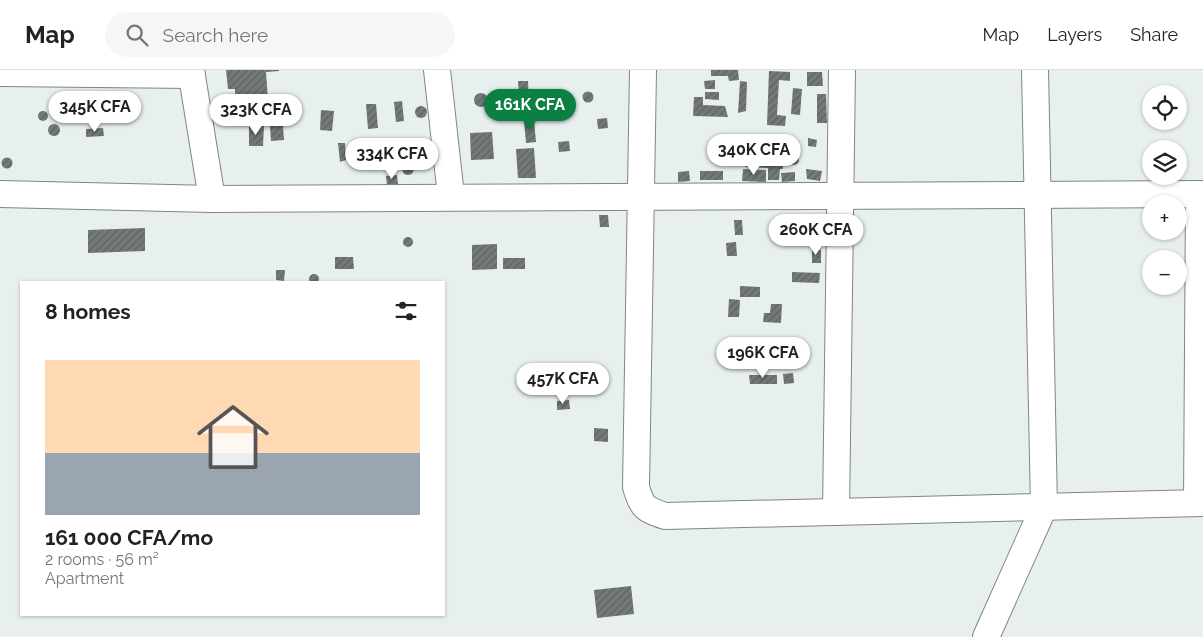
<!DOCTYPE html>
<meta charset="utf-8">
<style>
body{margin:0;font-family:Raleway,sans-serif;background:#f6f6f6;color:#222;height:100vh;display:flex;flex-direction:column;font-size:19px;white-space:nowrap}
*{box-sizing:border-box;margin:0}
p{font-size:16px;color:#767676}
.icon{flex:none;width:28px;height:28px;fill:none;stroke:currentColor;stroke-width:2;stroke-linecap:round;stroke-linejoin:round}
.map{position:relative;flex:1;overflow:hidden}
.sheet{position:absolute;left:20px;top:211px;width:425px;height:335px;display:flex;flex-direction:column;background:#fff;border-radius:0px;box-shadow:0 1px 4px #0004}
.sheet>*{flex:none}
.fabs{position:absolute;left:1142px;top:15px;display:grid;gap:10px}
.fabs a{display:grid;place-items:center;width:45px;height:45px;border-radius:50%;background:#fff;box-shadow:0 1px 4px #0004;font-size:25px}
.price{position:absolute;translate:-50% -42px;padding:0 11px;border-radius:18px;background:#fff;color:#222;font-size:16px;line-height:32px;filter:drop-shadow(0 1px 2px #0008)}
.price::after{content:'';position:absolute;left:50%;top:30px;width:15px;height:11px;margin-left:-8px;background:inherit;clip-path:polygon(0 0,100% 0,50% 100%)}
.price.current{background:#0b8043;color:#fff}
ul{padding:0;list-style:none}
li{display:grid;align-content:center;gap:10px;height:265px;padding:0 25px}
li+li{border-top:1px solid #e0e0e0}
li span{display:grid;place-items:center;height:155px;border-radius:0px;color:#555}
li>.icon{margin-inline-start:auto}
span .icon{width:90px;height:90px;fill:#fffc;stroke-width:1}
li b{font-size:21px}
h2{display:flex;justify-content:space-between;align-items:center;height:60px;padding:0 25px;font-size:21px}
header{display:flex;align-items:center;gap:30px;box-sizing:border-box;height:70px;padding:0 25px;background:#fff;border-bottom:1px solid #e0e0e0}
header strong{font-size:24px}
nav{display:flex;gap:28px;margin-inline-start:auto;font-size:18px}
.search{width:350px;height:45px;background:#f6f6f6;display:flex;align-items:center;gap:12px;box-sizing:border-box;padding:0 18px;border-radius:28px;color:#767676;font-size:19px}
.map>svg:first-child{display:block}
</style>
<header>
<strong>Map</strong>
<div class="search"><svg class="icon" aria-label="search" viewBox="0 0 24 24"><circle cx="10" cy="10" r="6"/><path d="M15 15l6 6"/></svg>Search here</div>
<nav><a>Map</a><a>Layers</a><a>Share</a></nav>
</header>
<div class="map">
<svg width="1203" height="567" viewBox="0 0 1203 567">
<defs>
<pattern id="building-hatch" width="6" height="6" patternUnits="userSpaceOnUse" patternTransform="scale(1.25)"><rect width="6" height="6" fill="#737978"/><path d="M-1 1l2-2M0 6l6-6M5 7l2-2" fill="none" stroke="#5e6362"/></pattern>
</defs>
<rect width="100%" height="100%" fill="#e8f0ef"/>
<g fill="url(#building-hatch)">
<path d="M226 0H279V1L266 2 268 30 227 33V25L235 24V19H228Z"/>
<path d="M711 0H738L739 10 729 11 728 6H711Z"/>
<path d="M769 1 790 2V11L779 10 777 45 786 46 785 56 767 55Z"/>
<path d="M807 2H822L823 16H807Z"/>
<path d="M715 10V19H705L704 11Z"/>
<path d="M518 11H528L529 36H520Z"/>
<path d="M740 11 747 12 746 41 738 43Z"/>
<path d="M793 18 802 19 800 45 791 44Z"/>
<circle cx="588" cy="27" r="5.5"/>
<path d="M705 22H719V30L705 29Z"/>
<circle cx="481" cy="30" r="7"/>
<path d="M817 24H826L827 53H817Z"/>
<path d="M694 27H703V35L725 36 728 47 693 46Z"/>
<path d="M402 31 404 51 396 52 394 32Z"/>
<path d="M66 34 84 35 83 45H88L87 51 58 50V44H66Z"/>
<path d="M366 34H376L378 58 368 59Z"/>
<circle cx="421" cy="42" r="6"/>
<path d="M321 40 334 41 332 61 320 60Z"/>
<circle cx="43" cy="46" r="5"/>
<path d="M282 42 284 70 271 71 269 43Z"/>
<path d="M607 48 608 58 598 59 597 49Z"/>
<path d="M534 50 536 72 526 73 524 51Z"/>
<circle cx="54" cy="60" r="6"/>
<path d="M249 55 264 56 263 76H249Z"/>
<path d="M103 58 104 66 86 67V59Z"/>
<path d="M492 62 494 89 471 90 470 63Z"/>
<path d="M808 68 817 70 816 77 808 76Z"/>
<circle cx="425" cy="75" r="6"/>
<path d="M569 71 570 81 559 82 558 72Z"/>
<path d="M338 73H345L346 90 340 92Z"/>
<path d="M746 73 784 75 783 99H780L779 110H768V98L745 97Z"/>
<path d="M534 78 536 108H518L516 79Z"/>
<circle cx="794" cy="90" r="5"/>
<circle cx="7" cy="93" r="5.5"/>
<circle cx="408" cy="99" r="6"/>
<path d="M743 99 766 100V112L742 111Z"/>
<path d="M806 99 822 101 820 111 807 109Z"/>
<path d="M689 101 690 111 678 112V102Z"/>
<rect x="700" y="101" width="23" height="9"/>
<path d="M795 102V111L782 112 781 103Z"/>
<path d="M397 105 398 115 387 116 386 106Z"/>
<path d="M599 145H608L609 157H600Z"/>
<path d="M734 150H742L743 165H735Z"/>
<path d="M145 158V181L88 183V160Z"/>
<circle cx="408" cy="172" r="5"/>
<path d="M736 172 737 186H727L726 173Z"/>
<path d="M497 174V199L472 200V175Z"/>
<rect x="812" y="180" width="9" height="13"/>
<path d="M335 187H353L354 199H335Z"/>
<rect x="503" y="188" width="22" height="11"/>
<path d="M276 200H285L284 211 276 210Z"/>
<path d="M792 202 820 203 819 213 792 212Z"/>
<circle cx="314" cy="209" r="5"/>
<path d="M740 216 760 217V227H740Z"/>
<path d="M729 229 740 230 739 247H728Z"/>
<path d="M771 234H782L781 253 763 252 764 243H770Z"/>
<path d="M793 303 794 313 784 314 783 304Z"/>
<path d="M749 305H777V314H750Z"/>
<path d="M569 330 570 339 557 340V331Z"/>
<path d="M594 358 608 359V372L594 371Z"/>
<path d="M631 516 634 544 597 548 594 520Z"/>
</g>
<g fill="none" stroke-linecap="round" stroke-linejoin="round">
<g stroke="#7f8584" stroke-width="28">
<g id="minor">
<path d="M191 0 212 129"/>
<path d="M437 0 451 126"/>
<path d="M643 0 636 417C642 438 645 439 665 446L1203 433"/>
<path d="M0 3 192 5"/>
<path d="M0 124 212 129 1203 124"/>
<path d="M1197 433 1199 124"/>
<path d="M836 442 842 0"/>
<path d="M986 567 1044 437 1035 0"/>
</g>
</g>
<use href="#minor" stroke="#fff" stroke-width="26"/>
</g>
</svg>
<div class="fabs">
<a><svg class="icon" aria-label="locate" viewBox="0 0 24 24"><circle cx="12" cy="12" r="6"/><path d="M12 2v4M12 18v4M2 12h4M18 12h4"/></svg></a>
<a><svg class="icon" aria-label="layers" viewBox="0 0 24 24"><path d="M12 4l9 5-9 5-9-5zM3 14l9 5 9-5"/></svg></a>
<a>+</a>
<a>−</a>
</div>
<b class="price current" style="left:530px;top:61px">161K CFA</b>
<b class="price" style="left:95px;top:63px">345K CFA</b>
<b class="price" style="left:256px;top:66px">323K CFA</b>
<b class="price" style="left:754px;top:106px">340K CFA</b>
<b class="price" style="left:392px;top:110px">334K CFA</b>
<b class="price" style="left:816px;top:186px">260K CFA</b>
<b class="price" style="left:763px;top:309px">196K CFA</b>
<b class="price" style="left:563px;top:335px">457K CFA</b>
<section class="sheet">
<h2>8 homes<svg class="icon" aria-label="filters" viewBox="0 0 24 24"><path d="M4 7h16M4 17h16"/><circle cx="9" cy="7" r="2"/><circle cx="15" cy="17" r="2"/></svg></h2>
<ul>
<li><span style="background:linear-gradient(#ffd9b3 60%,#9aa5b1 0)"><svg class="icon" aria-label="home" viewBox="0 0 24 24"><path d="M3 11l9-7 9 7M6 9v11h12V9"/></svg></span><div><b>161 000 CFA/mo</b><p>2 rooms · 56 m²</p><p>Apartment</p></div></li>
</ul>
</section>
</div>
